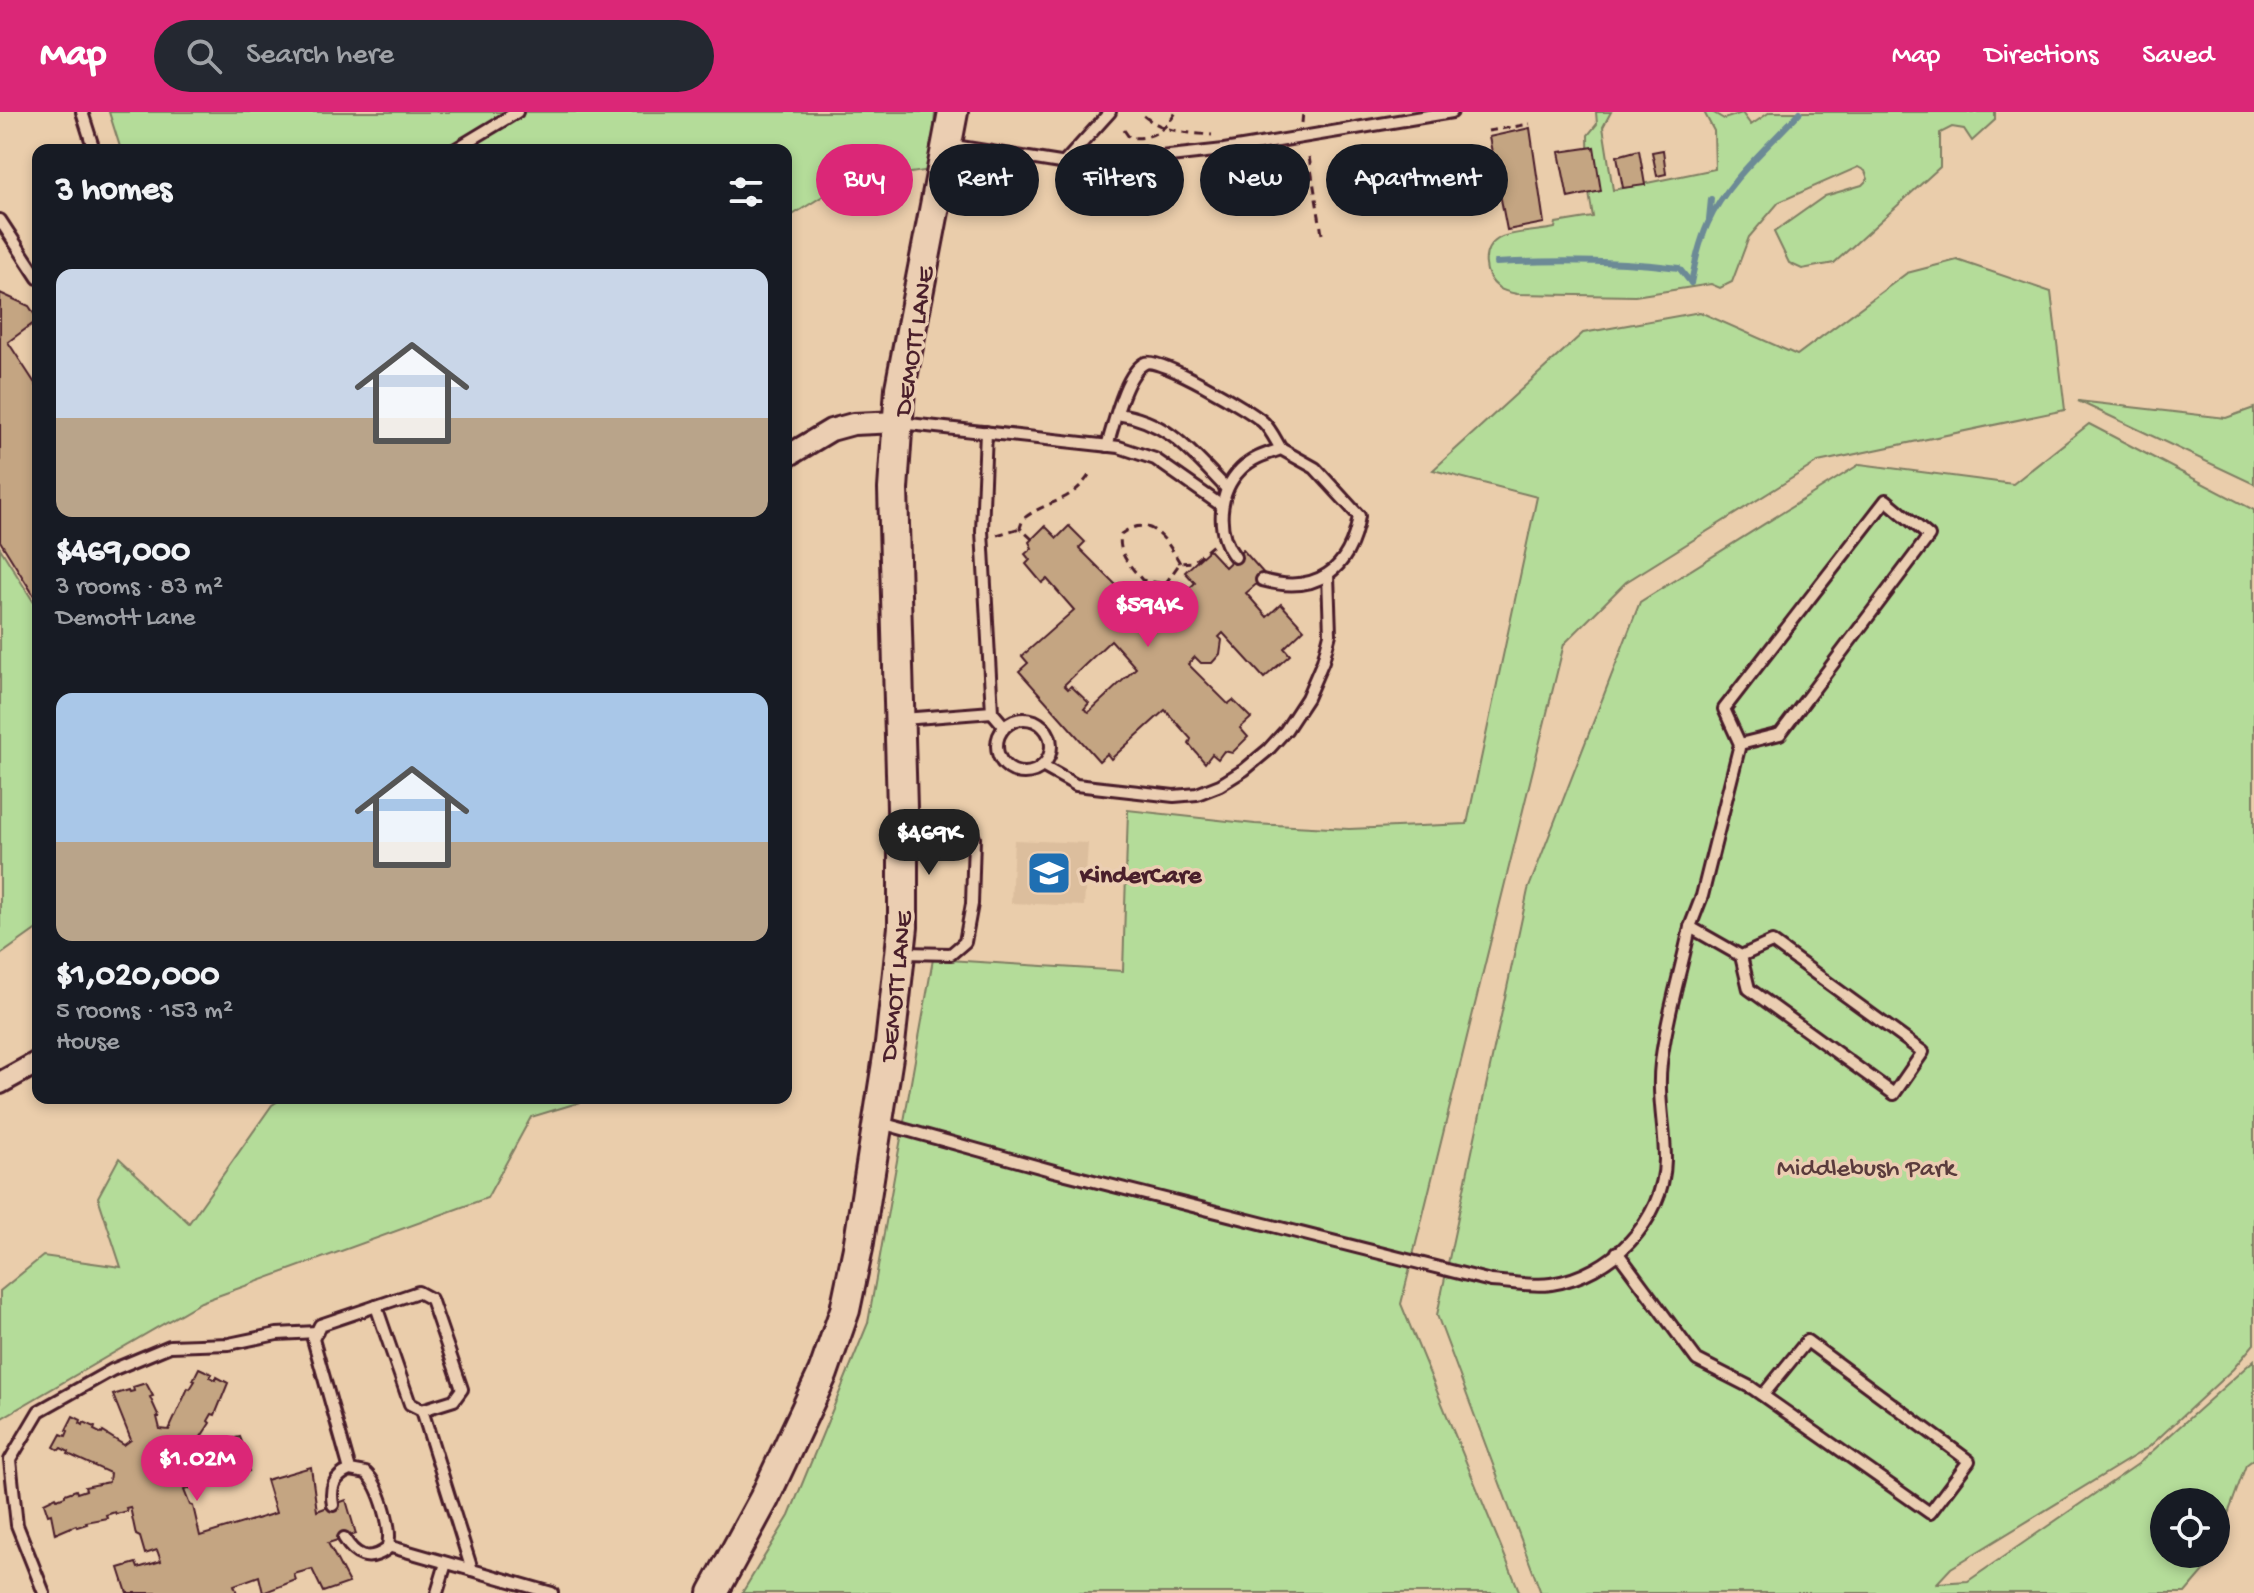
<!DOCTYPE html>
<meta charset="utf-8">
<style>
body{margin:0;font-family:"Gochi Hand",sans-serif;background:#242831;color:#f1f3f6;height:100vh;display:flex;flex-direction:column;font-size:30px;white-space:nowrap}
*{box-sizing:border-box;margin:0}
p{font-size:26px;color:#9ea1a6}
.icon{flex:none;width:44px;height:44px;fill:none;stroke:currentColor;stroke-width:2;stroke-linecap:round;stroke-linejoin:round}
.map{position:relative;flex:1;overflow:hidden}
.sheet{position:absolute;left:32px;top:32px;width:760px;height:960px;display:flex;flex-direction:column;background:#171b24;border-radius:16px;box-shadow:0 4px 12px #0003}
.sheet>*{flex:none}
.top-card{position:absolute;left:816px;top:32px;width:760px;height:72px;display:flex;gap:16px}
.buttons{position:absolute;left:2150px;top:1376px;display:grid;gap:16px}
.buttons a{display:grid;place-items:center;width:80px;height:80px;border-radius:50%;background:#171b24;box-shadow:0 4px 12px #0003;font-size:40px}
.price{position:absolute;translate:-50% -68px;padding:0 18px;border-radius:28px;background:#db2777;color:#fff;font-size:26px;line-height:52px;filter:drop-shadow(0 2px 4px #0008)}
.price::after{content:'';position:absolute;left:50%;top:48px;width:24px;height:18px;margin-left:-12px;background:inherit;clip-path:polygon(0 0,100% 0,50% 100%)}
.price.active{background:#222;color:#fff}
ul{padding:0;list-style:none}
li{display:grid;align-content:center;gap:16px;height:424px;padding:0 24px}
li span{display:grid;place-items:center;height:248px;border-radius:16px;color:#555}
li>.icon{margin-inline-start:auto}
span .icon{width:144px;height:144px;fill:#fffc;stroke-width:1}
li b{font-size:34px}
h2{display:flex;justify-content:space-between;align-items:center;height:96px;padding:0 24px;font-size:34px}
.tag{padding:0 28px;border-radius:36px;background:#171b24;box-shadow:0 4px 12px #0003;font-size:28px;line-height:72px}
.tag.active{background:#db2777;color:#fff}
header{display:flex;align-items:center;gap:48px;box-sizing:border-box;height:112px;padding:0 40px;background:#db2777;color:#fff}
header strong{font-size:38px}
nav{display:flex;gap:44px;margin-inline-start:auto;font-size:28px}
.search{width:560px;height:72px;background:#242831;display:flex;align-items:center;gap:20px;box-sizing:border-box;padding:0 28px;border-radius:44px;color:#9ea1a6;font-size:30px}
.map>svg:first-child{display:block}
</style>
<header>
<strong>Map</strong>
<div class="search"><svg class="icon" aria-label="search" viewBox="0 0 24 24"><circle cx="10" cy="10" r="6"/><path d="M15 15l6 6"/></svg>Search here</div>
<nav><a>Map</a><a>Directions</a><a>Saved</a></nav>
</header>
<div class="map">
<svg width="2254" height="1481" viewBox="0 0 2254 1481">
<rect width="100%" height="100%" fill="#eacdab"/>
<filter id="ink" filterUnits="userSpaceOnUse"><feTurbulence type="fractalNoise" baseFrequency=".0125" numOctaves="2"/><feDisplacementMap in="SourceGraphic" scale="16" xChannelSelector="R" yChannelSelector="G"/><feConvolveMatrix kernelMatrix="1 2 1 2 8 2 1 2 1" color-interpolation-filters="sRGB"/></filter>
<g filter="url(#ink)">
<path fill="#dcbe9d" d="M1014 728 1088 731 1084 794 1011 791Z"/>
<g fill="#b4dc99" stroke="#7f7e62" stroke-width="2">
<path d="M109 0H935L931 58 844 71 786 107V38H121Z"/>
<path d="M1596 0H1611L1603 15 1613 78 1715 57 1714 19 1704 0H1712L1724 7 1742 1 1751 13 1770 0H1995V8L1972 29 1964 17 1952 15 1940 21V55L1834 151 1802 157 1789 151 1774 120 1825 84 1862 73 1868 67 1865 59 1858 55 1779 90 1749 125 1732 170 1720 176 1711 172 1635 184 1517 182C1512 181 1503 179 1499 176 1483 164 1480 138 1498 127 1508 120 1542 119 1555 116L1556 111 1593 105 1589 81 1588 23 1597 12Z"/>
<path d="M1957 148 2051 180 2065 298 1818 350 1626 470 1564 532 1401 1192 1520 1481H742L789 1404 868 1211 933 847 1123 859 1128 698 1255 712 1349 717 1467 712 1537 385 1433 358 1583 221 1700 200 1797 243 1907 161Z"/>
<path d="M2078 289 2226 306 2254 296V372Z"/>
<path d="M2089 312 2254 398V1232L2233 1257 2149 1335 1951 1456 1937 1471 1968 1469 2138 1352 2254 1248V1347L2246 1353 2216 1435V1390H2164V1442H2214L2210 1452 2185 1481H1541L1437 1203 1528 778 1640 490 1860 352 2013 372Z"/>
<path d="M0 436 38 497V816L0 843Z"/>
<path d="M283 986H594L531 1005 487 1086 201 1190 0 1307V1179L43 1144 121 1155 98 1085 119 1046 189 1111 272 993Z"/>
</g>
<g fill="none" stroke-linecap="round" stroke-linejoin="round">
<g stroke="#6c8a96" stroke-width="6">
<path d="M1709 107 1711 87"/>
<path d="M1496 151C1557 148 1618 148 1679 156L1691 171"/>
<path d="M1691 171C1695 151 1699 131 1708 111 1727 69 1769 34 1800 0"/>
</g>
</g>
<g fill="#c4a582" stroke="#4a1f2b" stroke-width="2" fill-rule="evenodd">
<path d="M1530 16 1544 111 1507 118 1489 25Z"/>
<path d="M1594 35 1601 79 1568 86 1559 40Z"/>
<path d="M1639 38 1645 73 1623 76 1617 44Z"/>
<path d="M1663 38 1666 62 1657 64 1652 40Z"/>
<path d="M0 181 29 194 38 208 8 230 38 276V490L0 429Z"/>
<path d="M1045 414 1057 426 1069 414 1085 430 1079 436 1136 493 1145 484 1166 488 1172 492 1195 471 1185 460 1209 438 1225 455 1243 438 1266 464 1246 481 1267 505 1281 492 1304 517 1284 536 1290 543 1264 566 1223 521 1219 525 1222 528 1220 542 1212 551H1201L1195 545 1188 552 1228 592 1233 588 1251 606 1240 616 1248 625 1232 641 1224 639 1218 647 1212 642 1205 651 1189 632 1191 627 1165 598 1111 647 1107 642 1099 649 1019 559 1028 551 1022 544 1074 498 1047 467 1042 471 1026 452 1030 448 1025 442 1032 436 1029 430ZM1111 528 1136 556 1089 600 1084 597 1089 591 1071 574 1068 577 1064 573Z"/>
<path d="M199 1256 212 1262 210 1265 216 1268 217 1265 228 1271 215 1303 212 1302 208 1309 210 1311 197 1331 203 1339 226 1328 227 1332 236 1329 235 1326 240 1325 245 1338 240 1340 242 1346 244 1345 249 1359 216 1368 217 1370 205 1374 204 1371 184 1378 190 1393 193 1394 200 1424 276 1401 266 1368 311 1355 317 1399 346 1388 356 1422 328 1431 349 1471 323 1480 312 1457 294 1462 296 1468 263 1481 259 1464 234 1473 237 1481H127L119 1456 136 1451 138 1456 161 1449 157 1438 145 1442 140 1425 136 1423 130 1395 126 1396 127 1399 116 1402 115 1400 106 1403 107 1406 86 1410 87 1412 77 1415 76 1413 55 1422 51 1402 48 1403 44 1391 56 1385 57 1387 65 1384V1382L76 1378 77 1381 86 1378 85 1375 109 1370 110 1361 68 1342 69 1340 61 1336 59 1338 54 1335 61 1322 66 1324 68 1319 66 1318 73 1304 81 1308 80 1311 83 1313 84 1310 95 1315 94 1318 102 1322 103 1320 124 1333 131 1328 113 1283 129 1278 130 1280 134 1279 133 1275 146 1271 153 1284 150 1285 159 1305H157L160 1317 169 1318 188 1276 190 1277 195 1269 193 1268Z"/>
</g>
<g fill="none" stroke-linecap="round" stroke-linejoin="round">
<g stroke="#4a1f2b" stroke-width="16">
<g id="lane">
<path d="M82 0 94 38"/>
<path d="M948 33 1079 54 1224 38 1452 0"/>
<path d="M454 38 517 0"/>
<path d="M1063 52 1110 0"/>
<path d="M0 108 38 166"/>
<path d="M1117 302C1169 309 1193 342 1227 377"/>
<path d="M900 311 1119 335 1155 347 1222 394"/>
<path d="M986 320 982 419 992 600 1004 614"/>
<path d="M1107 334C1114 312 1125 261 1145 251 1158 244 1252 299 1264 311 1271 318 1276 329 1281 337"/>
<path d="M1235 445C1215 420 1218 380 1241 357 1252 346 1266 342 1281 337L1315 356 1359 404C1350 459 1316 483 1262 468"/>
<circle cx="1024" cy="634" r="27"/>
<path d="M903 607 992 600"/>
<path d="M1042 654 1076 673 1174 684 1197 682 1220 673 1244 658 1268 638 1286 618 1307 586 1323 549 1330 522 1328 463"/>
<path d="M1690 815 1702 784 1740 632 1780 622 1929 424 1886 388 1724 597 1740 632"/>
<path d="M904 841 951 842 965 830 972 792 974 726 956 712 904 713"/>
<path d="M881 1011 1054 1059 1491 1169C1510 1170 1533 1175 1551 1172 1611 1163 1664 1109 1665 1048 1665 1015 1657 984 1661 951 1666 906 1681 860 1690 815L1741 844 1749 877 1894 982 1923 940 1772 830 1741 844"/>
<path d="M1617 1140 1697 1248 1752 1276 1930 1401 1969 1349 1807 1229 1763 1283"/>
<path d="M376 1194 410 1292 422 1298"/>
<path d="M350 1358 313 1227 320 1213 418 1180 431 1187 462 1277 454 1288 422 1298 472 1458"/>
<path d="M333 1393C330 1376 333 1365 350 1358L366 1361C380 1374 394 1419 387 1437 368 1451 355 1444 344 1426"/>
<path d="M388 1434 552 1481"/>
<path d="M44 1481 17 1413 10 1348 39 1299 112 1258 170 1234 229 1232 277 1222 317 1220"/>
<path d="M437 1481 446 1451"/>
</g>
</g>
<g stroke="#4a1f2b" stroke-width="26">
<g id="street">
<path d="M786 345 831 318 853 312 898 310"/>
<path d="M0 971 38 950"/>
</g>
</g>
<g stroke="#4a1f2b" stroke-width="34">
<path id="secondary" d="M713 1481 764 1387 823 1261 845 1198 858 1136 890 932 903 815V732L893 377 900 276 953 0"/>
</g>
<g stroke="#4a1f2b" stroke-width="3" stroke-dasharray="8 6" stroke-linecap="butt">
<path d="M1144 4C1164 20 1187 21 1212 23"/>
<path d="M1302 11 1303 0"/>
<path d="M1124 18 1129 25C1149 29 1166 18 1176 0"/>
<path d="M1488 19 1530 12"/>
<path d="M1309 45 1322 122"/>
<path d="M997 423 1020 416"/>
<path d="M1032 427 1020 416 1023 407C1047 388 1071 391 1089 363"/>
<path d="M1180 451C1166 427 1150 401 1121 422 1117 442 1130 453 1142 468L1165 472 1180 451 1193 450 1213 433"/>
<path d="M1157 486 1158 471"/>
</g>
<use href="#lane" stroke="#ebceb2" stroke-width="10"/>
<use href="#street" stroke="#ebceb2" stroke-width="20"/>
<use href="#secondary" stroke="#ebceb2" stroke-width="28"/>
</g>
</g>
<defs>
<g id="school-square" transform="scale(2.3)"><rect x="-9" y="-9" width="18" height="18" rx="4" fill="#1f6fb2" stroke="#ebceb2"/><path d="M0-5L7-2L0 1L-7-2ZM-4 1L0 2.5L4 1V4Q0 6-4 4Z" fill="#fff"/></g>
</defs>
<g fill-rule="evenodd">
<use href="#school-square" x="1049" y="761"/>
</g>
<g text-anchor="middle" stroke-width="7" stroke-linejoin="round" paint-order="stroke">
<g font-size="26" fill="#4a1f2b" stroke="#ebceb2">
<text transform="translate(912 229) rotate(-81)" y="9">DEMOTT LANE</text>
<text transform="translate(894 874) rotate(-84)" y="9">DEMOTT LANE</text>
</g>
<g font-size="26" font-weight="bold" fill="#4a1f2b" stroke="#ebceb2" text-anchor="start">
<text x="1080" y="770">KinderCare</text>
</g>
<g font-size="26" fill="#5a3b3c" stroke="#ebceb2">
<text x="1866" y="1063">Middlebush Park</text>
</g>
</g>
</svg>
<div class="buttons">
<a><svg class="icon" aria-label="locate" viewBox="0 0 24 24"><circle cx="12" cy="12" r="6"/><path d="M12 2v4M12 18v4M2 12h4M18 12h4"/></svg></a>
</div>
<b class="price" style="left:1148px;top:537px">$594K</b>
<b class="price active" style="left:929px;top:765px">$469K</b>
<b class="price" style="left:197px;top:1391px">$1.02M</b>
<div class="top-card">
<a class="tag active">Buy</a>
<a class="tag">Rent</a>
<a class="tag">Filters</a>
<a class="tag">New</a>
<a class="tag">Apartment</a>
</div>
<section class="sheet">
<h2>3 homes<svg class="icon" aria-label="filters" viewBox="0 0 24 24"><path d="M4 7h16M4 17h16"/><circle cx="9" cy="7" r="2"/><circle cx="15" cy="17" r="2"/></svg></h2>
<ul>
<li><span style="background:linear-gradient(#c9d6e8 60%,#b9a48a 0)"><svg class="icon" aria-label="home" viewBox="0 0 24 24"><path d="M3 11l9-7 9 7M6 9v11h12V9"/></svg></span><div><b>$469,000</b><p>3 rooms · 83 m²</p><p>Demott Lane</p></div></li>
<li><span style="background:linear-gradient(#a9c7e8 60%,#b9a48a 0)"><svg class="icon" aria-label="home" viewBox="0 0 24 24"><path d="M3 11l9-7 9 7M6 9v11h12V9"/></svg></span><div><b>$1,020,000</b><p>5 rooms · 153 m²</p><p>House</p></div></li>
</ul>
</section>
</div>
